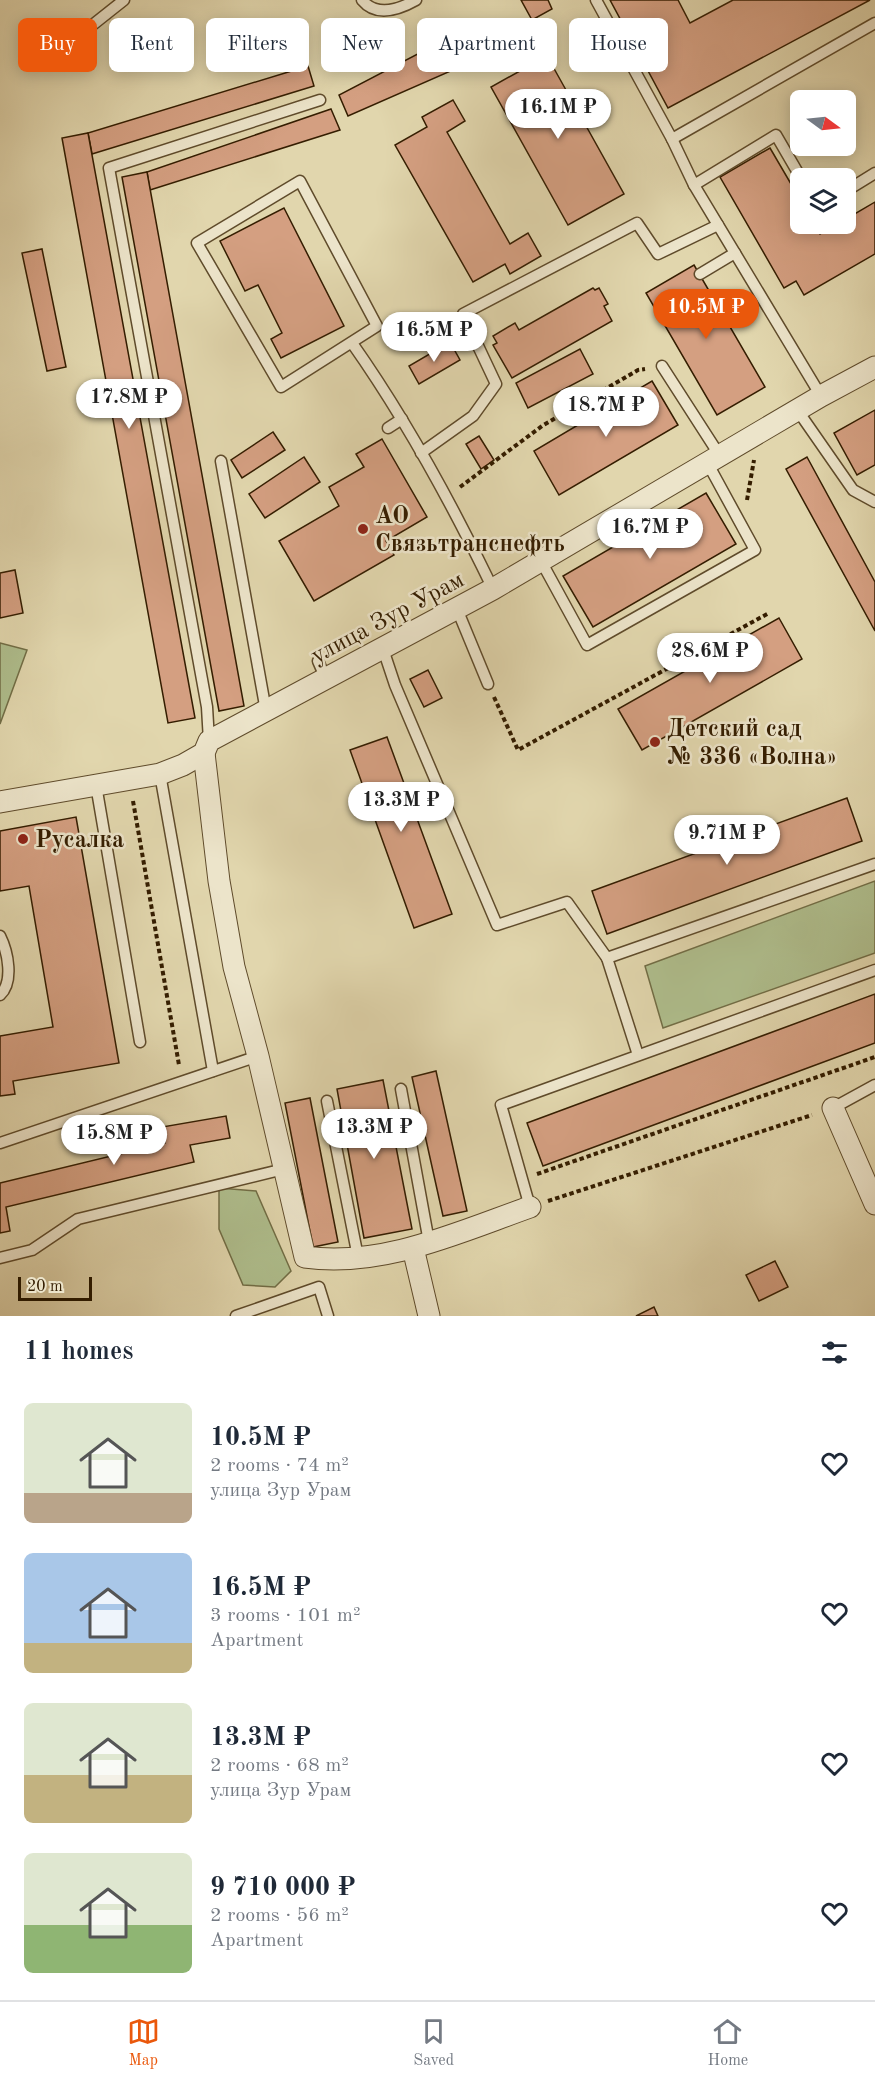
<!DOCTYPE html>
<meta charset="utf-8">
<style>
body{margin:0;font-family:"Old Standard TT",serif;background:#f2f2f3;color:#1f2937;height:100vh;display:flex;flex-direction:column;font-size:22px;white-space:nowrap}
*{box-sizing:border-box;margin:0}
p{font-size:20px;color:#747a83}
.icon{flex:none;width:33px;height:33px;fill:none;stroke:currentColor;stroke-width:2;stroke-linecap:round;stroke-linejoin:round}
.map{position:relative;height:1316px;overflow:hidden}
.drawer{display:flex;flex-direction:column;background:#fff;flex:1}
.drawer>*{flex:none}
.top-card{position:absolute;left:18px;top:18px;width:840px;height:54px;display:flex;gap:12px}
.needle{width:39px;rotate:105deg}
.controls{position:absolute;left:790px;top:90px;display:grid;gap:12px}
.controls a{display:grid;place-items:center;width:66px;height:66px;border-radius:9px;background:#fff;box-shadow:0 3px 15px #0003;font-size:30px}
.scale{position:absolute;left:18px;bottom:15px;width:74px;box-sizing:border-box;padding-left:6px;border:3px solid #341d00;border-top:0;font-size:16px;line-height:21px;white-space:nowrap;color:#341d00;-webkit-text-stroke:4px #ece4ca;paint-order:stroke}
.price{position:absolute;translate:-50% -51px;padding:0 14px;border-radius:21px;background:#fff;color:#222;font-size:20px;line-height:39px;filter:drop-shadow(0 2px 3px #0008)}
.price::after{content:'';position:absolute;left:50%;top:36px;width:18px;height:14px;margin-left:-9px;background:inherit;clip-path:polygon(0 0,100% 0,50% 100%)}
.price.selected{background:#ea580c;color:#fff}
ul{padding:0;list-style:none}
li{display:flex;align-items:center;gap:18px;height:150px;padding:0 24px}
li span{display:grid;place-items:center;flex:none;width:168px;height:120px;border-radius:9px;color:#555}
li>.icon{margin-inline-start:auto}
span .icon{width:72px;height:72px;fill:#fffc;stroke-width:1}
li b{font-size:26px}
h2{display:flex;justify-content:space-between;align-items:center;height:72px;padding:0 24px;font-size:26px}
.tag{padding:0 21px;border-radius:9px;background:#fff;box-shadow:0 3px 15px #0003;font-size:21px;line-height:54px}
.tag.selected{background:#ea580c;color:#fff}
.tabs{display:flex;justify-content:space-around;align-items:center;height:84px;border-top:2px solid #e0e1e3;background:#fff;font-size:16px;color:#747a83}
.tabs a{display:grid;justify-items:center;gap:3px}
.tabs .selected{color:#ea580c}
.map>svg:first-child{display:block}
</style>
<div class="map">
<svg width="875" height="1316" viewBox="0 0 875 1316">
<rect width="100%" height="100%" fill="#e1d6ad"/>
<filter id="stains"><feTurbulence type="fractalNoise" baseFrequency=".00333" numOctaves="4"/><feColorMatrix values="0 0 0 0 .2 0 0 0 0 .09 0 0 0 0 .02 0 0 0 .5 -.17"/></filter>
<radialGradient id="worn" r=".72"><stop offset=".6" stop-color="#630" stop-opacity="0"/><stop offset="1" stop-color="#630" stop-opacity=".3"/></radialGradient>
<g fill="#afbe8d" stroke="#726e46" stroke-width="1.5">
<path d="M0 643 27 650 0 724Z"/>
<path d="M875 881V953L663 1028 645 966Z"/>
<path d="M219 1188 256 1191 291 1271 275 1287 243 1285 219 1229Z"/>
</g>
<g fill="#d49f81" stroke="#341d00" stroke-width="1.5">
<path d="M521 0H548L552 9 532 20Z"/>
<path d="M610 0H678L690 23 733 0H870L668 108Z"/>
<path d="M454 35 469 63 348 116 339 95Z"/>
<path d="M547 56 624 194 568 225 491 87Z"/>
<path d="M308 66 314 86 92 154 88 133Z"/>
<path d="M453 100 465 121 447 132 510 244 528 233 541 256 510 274 505 264 473 282 395 145 427 127 422 117Z"/>
<path d="M331 109 340 130 150 190 147 172Z"/>
<path d="M88 133 195 718 168 723 62 138Z"/>
<path d="M770 148 801 201V224H814L820 234 837 224H846V219L875 202V254L804 295 796 281 784 288 720 177Z"/>
<path d="M147 172 244 706 219 711 122 177Z"/>
<path d="M284 208 344 326 281 358 271 339 282 333 258 285 245 291 220 241Z"/>
<path d="M42 249 66 367 47 371 22 253Z"/>
<path d="M694 265 765 387 717 415 646 293Z"/>
<path d="M593 288 595 290 599 288 608 304 604 306 612 321 512 378 493 345 497 343 493 336 515 323 519 330Z"/>
<path d="M450 342 460 360 419 384 409 366Z"/>
<path d="M580 349 593 374 528 408 516 383Z"/>
<path d="M652 381 678 425 559 495 534 451Z"/>
<path d="M875 410V465L857 475 834 433Z"/>
<path d="M273 432 285 450 242 478 231 460Z"/>
<path d="M479 436 494 460 481 469 466 444Z"/>
<path d="M382 439 427 517 386 541 394 555 314 601 279 541 339 506 329 487 364 467 356 454Z"/>
<path d="M304 457 320 482 265 518 249 494Z"/>
<path d="M807 457 875 582V631L786 469Z"/>
<path d="M706 493 736 544 593 627 563 576Z"/>
<path d="M15 570 23 613 0 618V573Z"/>
<path d="M779 618 802 659 642 750 618 709Z"/>
<path d="M428 670 442 698 424 707 410 679Z"/>
<path d="M387 737 452 914 414 928 350 750Z"/>
<path d="M847 798 862 841 607 934 592 891Z"/>
<path d="M76 817 119 1063 13 1081 15 1094 0 1096V1036L53 1027 29 886 0 891V831Z"/>
<path d="M875 994V1043L543 1166 527 1123Z"/>
<path d="M436 1071 467 1211 443 1216 412 1077Z"/>
<path d="M383 1080 412 1229 364 1238 337 1089Z"/>
<path d="M310 1098 338 1242 313 1247 285 1103Z"/>
<path d="M226 1116 230 1138 190 1145 194 1162 6 1207 10 1231 0 1233V1183L165 1143 162 1127Z"/>
<path d="M775 1261 788 1287 759 1301 746 1275Z"/>
<path d="M654 1307 658 1316H636Z"/>
</g>
<g fill="none" stroke-linecap="round" stroke-linejoin="round">
<g stroke="#5f4b2b" stroke-width="13">
<g id="lane">
<path d="M362 0C377 18 400 9 416 0"/>
<path d="M596 0 672 139 694 185 821 396"/>
<path d="M66 46 124 0"/>
<path d="M672 139 875 23"/>
<path d="M300 181 377 326 281 387 197 243Z"/>
<path d="M694 185 776 135 801 178"/>
<path d="M846 191 875 173"/>
<path d="M700 274 735 253"/>
<path d="M352 343C407 421 452 504 493 589"/>
<path d="M662 366 720 456"/>
<path d="M798 411 853 490 875 502"/>
<path d="M388 428 402 419"/>
<path d="M421 453 473 416 496 384 463 314 637 223 658 254 718 225"/>
<path d="M221 461 266 711"/>
<path d="M541 561 587 645 755 550 708 464"/>
<path d="M457 609 488 684"/>
<path d="M383 649 395 685 497 925 567 902 607 958"/>
<path d="M318 661 326 679"/>
<path d="M209 741 207 707 109 168 320 100"/>
<path d="M160 774 213 1071"/>
<path d="M96 785 140 1042"/>
<path d="M0 936C8 952 14 982 0 995"/>
<path d="M638 1055 607 958 875 864"/>
<path d="M401 1089 429 1242"/>
<path d="M327 1101 358 1257"/>
<path d="M833 1108 875 1085"/>
<path d="M0 1143 258 1056"/>
<path d="M530 1207 501 1105 875 970"/>
<path d="M0 1258 32 1250 78 1219 284 1169"/>
<path d="M236 1316 319 1287 328 1316"/>
</g>
</g>
<g stroke="#5f4b2b" stroke-width="23">
<g id="street">
<path d="M204 753 219 881 234 967 258 1056 305 1257C382 1268 459 1232 530 1207"/>
<path d="M0 802 160 774 183 765 204 753 209 741 493 589 821 396 875 367"/>
<path d="M833 1108 875 1204"/>
<path d="M413 1248 429 1316"/>
</g>
</g>
<g stroke="#341d00" stroke-width="4" stroke-dasharray="4.5 3" stroke-linecap="butt">
<path d="M460 487 542 426 638 370 645 369"/>
<path d="M747 500 754 460"/>
<path d="M494 697 518 750 769 613"/>
<path d="M133 801 179 1065"/>
<path d="M537 1174 875 1057"/>
<path d="M548 1201 812 1115"/>
</g>
<use href="#lane" stroke="#ece4ca" stroke-width="10"/>
<use href="#street" stroke="#ece4ca" stroke-width="21"/>
</g>
<g fill="#8f2418" stroke="#ece4ca" stroke-width="2">
<circle cx="363" cy="529" r="6"/>
<circle cx="655" cy="742" r="6"/>
<circle cx="23" cy="839" r="6"/>
</g>
<g text-anchor="middle" stroke-width="5" stroke-linejoin="round" paint-order="stroke">
<g font-size="24" font-weight="bold" fill="#341d00" stroke="#ece4ca" text-anchor="start">
<text x="375" y="523">АО<tspan x="375" dy="28">Связьтранснефть</tspan></text>
<text x="667" y="736">Детский сад<tspan x="667" dy="28">№ 336 «Волна»</tspan></text>
<text x="35" y="847">Русалка</text>
</g>
<g font-size="24" fill="#341d00" stroke="#ece4ca">
<text transform="translate(387 617) rotate(-28)" y="8">улица Зур Урам</text>
</g>
</g>
<rect width="100%" height="100%" filter="url(#stains)"/>
<rect width="100%" height="100%" fill="url(#worn)"/>
</svg>
<div class="controls">
<a><svg class="needle" viewBox="-14 -14 28 28"><path d="M0-13l5 13h-10z" fill="#e53935"/><path d="M0 13l5-13h-10z" fill="#747a83"/></svg></a>
<a><svg class="icon" aria-label="layers" viewBox="0 0 24 24"><path d="M12 4l9 5-9 5-9-5zM3 14l9 5 9-5"/></svg></a>
</div>
<div class="scale">20 m</div>
<b class="price" style="left:558px;top:140px">16.1M ₽</b>
<b class="price selected" style="left:706px;top:340px">10.5M ₽</b>
<b class="price" style="left:434px;top:363px">16.5M ₽</b>
<b class="price" style="left:129px;top:430px">17.8M ₽</b>
<b class="price" style="left:606px;top:438px">18.7M ₽</b>
<b class="price" style="left:650px;top:560px">16.7M ₽</b>
<b class="price" style="left:710px;top:684px">28.6M ₽</b>
<b class="price" style="left:401px;top:833px">13.3M ₽</b>
<b class="price" style="left:727px;top:866px">9.71M ₽</b>
<b class="price" style="left:374px;top:1160px">13.3M ₽</b>
<b class="price" style="left:114px;top:1166px">15.8M ₽</b>
<div class="top-card">
<a class="tag selected">Buy</a>
<a class="tag">Rent</a>
<a class="tag">Filters</a>
<a class="tag">New</a>
<a class="tag">Apartment</a>
<a class="tag">House</a>
</div>
</div>
<section class="drawer">
<h2>11 homes<svg class="icon" aria-label="filters" viewBox="0 0 24 24"><path d="M4 7h16M4 17h16"/><circle cx="9" cy="7" r="2"/><circle cx="15" cy="17" r="2"/></svg></h2>
<ul>
<li><span style="background:linear-gradient(#dfe7d0 75%,#b9a48a 0)"><svg class="icon" aria-label="home" viewBox="0 0 24 24"><path d="M3 11l9-7 9 7M6 9v11h12V9"/></svg></span><div><b>10.5M ₽</b><p>2 rooms · 74 m²</p><p>улица Зур Урам</p></div><svg class="icon" aria-label="heart" viewBox="0 0 24 24"><path d="M12 20l-8-8c-3-5 5-10 8-4 3-6 11-1 8 4z"/></svg></li>
<li><span style="background:linear-gradient(#a9c7e8 75%,#c2b280 0)"><svg class="icon" aria-label="home" viewBox="0 0 24 24"><path d="M3 11l9-7 9 7M6 9v11h12V9"/></svg></span><div><b>16.5M ₽</b><p>3 rooms · 101 m²</p><p>Apartment</p></div><svg class="icon" aria-label="heart" viewBox="0 0 24 24"><path d="M12 20l-8-8c-3-5 5-10 8-4 3-6 11-1 8 4z"/></svg></li>
<li><span style="background:linear-gradient(#dfe7d0 60%,#c2b280 0)"><svg class="icon" aria-label="home" viewBox="0 0 24 24"><path d="M3 11l9-7 9 7M6 9v11h12V9"/></svg></span><div><b>13.3M ₽</b><p>2 rooms · 68 m²</p><p>улица Зур Урам</p></div><svg class="icon" aria-label="heart" viewBox="0 0 24 24"><path d="M12 20l-8-8c-3-5 5-10 8-4 3-6 11-1 8 4z"/></svg></li>
<li><span style="background:linear-gradient(#dfe7d0 60%,#8fb573 0)"><svg class="icon" aria-label="home" viewBox="0 0 24 24"><path d="M3 11l9-7 9 7M6 9v11h12V9"/></svg></span><div><b>9 710 000 ₽</b><p>2 rooms · 56 m²</p><p>Apartment</p></div><svg class="icon" aria-label="heart" viewBox="0 0 24 24"><path d="M12 20l-8-8c-3-5 5-10 8-4 3-6 11-1 8 4z"/></svg></li>
</ul>
</section>
<nav class="tabs">
<a class="selected"><svg class="icon" aria-label="map" viewBox="0 0 24 24"><path d="M3 6l6-2 6 2 6-2v14l-6 2-6-2-6 2zM9 4v14M15 6v14"/></svg>Map</a>
<a><svg class="icon" aria-label="saved" viewBox="0 0 24 24"><path d="M7 4h10v16l-5-4-5 4z"/></svg>Saved</a>
<a><svg class="icon" aria-label="home" viewBox="0 0 24 24"><path d="M3 11l9-7 9 7M6 9v11h12V9"/></svg>Home</a>
</nav>
